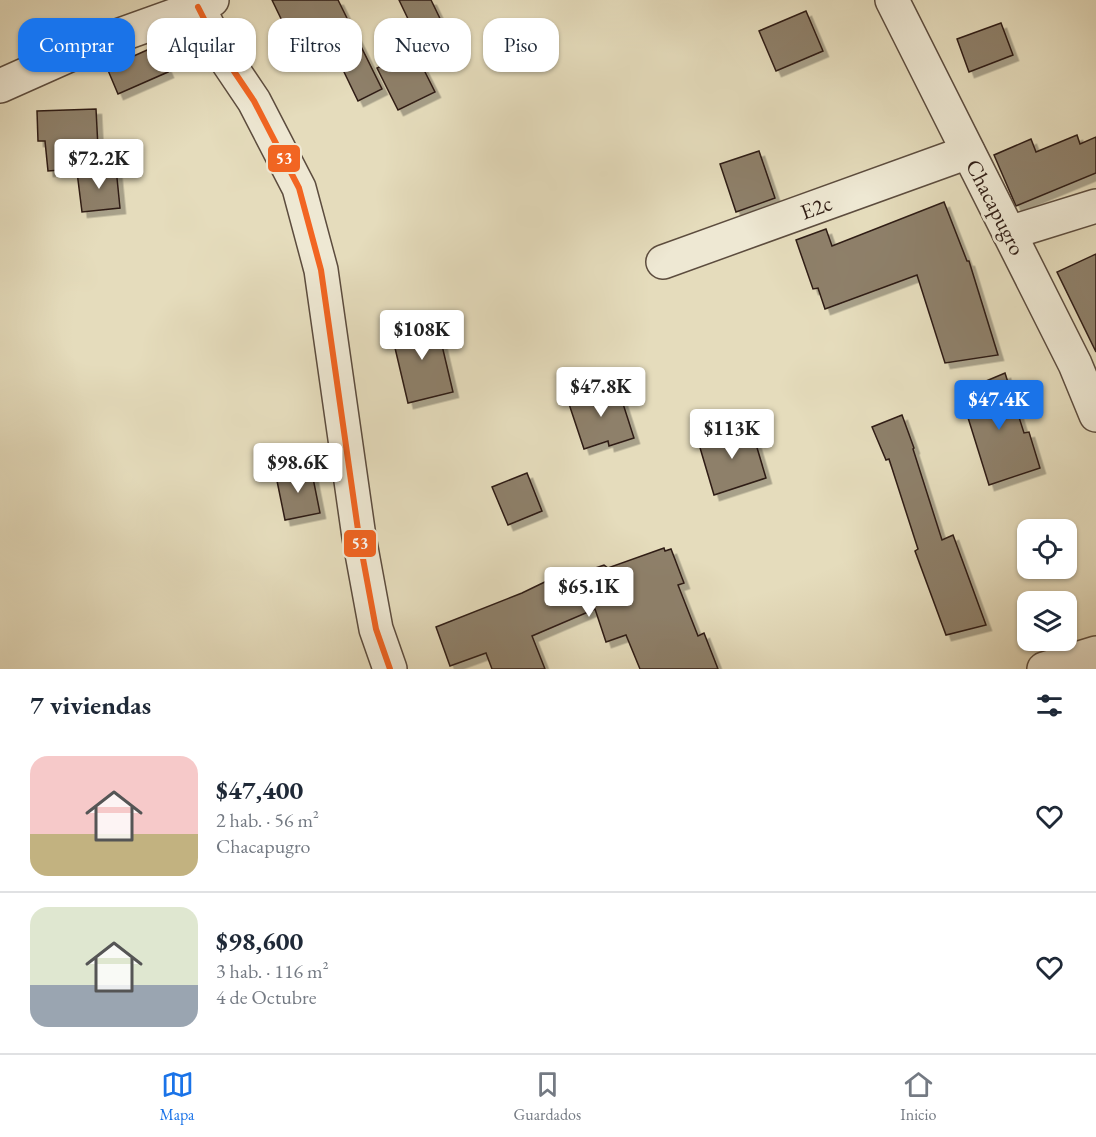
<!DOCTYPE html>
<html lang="es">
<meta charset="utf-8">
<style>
body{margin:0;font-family:"EB Garamond",serif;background:#f2f2f3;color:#1f2937;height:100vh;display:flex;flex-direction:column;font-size:22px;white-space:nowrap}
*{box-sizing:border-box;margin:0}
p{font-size:20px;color:#747a83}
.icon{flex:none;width:33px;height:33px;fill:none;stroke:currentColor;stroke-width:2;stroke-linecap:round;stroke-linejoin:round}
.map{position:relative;height:669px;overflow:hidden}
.sheet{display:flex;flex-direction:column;background:#fff;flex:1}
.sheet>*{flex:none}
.banner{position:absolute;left:18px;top:18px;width:600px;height:54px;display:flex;gap:12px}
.controls{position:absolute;left:1017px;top:519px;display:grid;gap:12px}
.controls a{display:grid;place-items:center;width:60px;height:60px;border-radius:12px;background:#fff;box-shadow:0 2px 4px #0004;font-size:30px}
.price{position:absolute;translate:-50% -51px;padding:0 14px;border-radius:6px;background:#fff;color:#222;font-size:20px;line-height:39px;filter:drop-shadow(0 2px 3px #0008)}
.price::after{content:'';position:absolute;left:50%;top:36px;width:18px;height:14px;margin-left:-9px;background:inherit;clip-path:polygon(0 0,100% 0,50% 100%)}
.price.selected{background:#1a73e8;color:#fff}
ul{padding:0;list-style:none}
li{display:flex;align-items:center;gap:18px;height:150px;padding:0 30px}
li+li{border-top:2px solid #e0e1e3}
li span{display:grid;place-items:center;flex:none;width:168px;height:120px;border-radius:18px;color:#555}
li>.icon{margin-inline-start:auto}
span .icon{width:72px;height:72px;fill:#fffc;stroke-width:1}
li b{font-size:26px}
h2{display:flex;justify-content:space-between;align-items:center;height:72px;padding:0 30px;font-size:26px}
.tag{padding:0 21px;border-radius:18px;background:#fff;box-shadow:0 2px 4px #0004;font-size:21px;line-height:54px}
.tag.selected{background:#1a73e8;color:#fff}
.menu{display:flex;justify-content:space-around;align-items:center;height:84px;border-top:2px solid #e0e1e3;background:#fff;font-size:16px;color:#747a83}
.menu a{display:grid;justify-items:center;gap:3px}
.menu .selected{color:#1a73e8}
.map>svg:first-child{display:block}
</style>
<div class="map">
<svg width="1096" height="669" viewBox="0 0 1096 669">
<defs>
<filter id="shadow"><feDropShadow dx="5.5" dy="5.5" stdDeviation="0" flood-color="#0004"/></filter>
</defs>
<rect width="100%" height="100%" fill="#e5dcbc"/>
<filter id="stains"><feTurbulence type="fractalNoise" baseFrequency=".00333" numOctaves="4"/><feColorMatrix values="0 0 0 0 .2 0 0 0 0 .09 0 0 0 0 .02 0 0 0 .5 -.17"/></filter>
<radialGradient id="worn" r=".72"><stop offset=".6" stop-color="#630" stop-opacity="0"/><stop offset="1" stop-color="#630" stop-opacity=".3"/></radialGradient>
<g fill="#8e806b" stroke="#2f1c14" stroke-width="1.5" filter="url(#shadow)">
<path d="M272 0H338L382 89 358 101 331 45 301 60Z"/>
<path d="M399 0H431L447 33 421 46Z"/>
<path d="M806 11 823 51 776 71 759 31Z"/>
<path d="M1001 23 1013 55 969 72 957 39Z"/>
<path d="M156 46 168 72 118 94 107 68Z"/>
<path d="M414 50 435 92 398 110 377 68Z"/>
<path d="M96 109 99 167 48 171 45 141H38L37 111Z"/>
<path d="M1077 135 1080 144 1096 137V173L1016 206 994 155 1031 139 1036 152Z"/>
<path d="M759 151 775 198 736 212 720 164Z"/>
<path d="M116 168 120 208 82 212 77 172Z"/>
<path d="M944 202 967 261H969L998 355 945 363 917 275 825 309 818 288 813 289 796 240 826 229 832 246Z"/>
<path d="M1096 254V352L1057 272Z"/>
<path d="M436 320 453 392 408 403 391 331Z"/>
<path d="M1005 373 1024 433 1029 432 1040 468 989 485 960 392Z"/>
<path d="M617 385 634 438 609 446 608 441 584 449 568 401Z"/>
<path d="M902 415 914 448 913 449 942 540 953 535 986 625 946 635 915 551 918 549 889 459 886 460 872 427Z"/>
<path d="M750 424 766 478 714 495 698 441Z"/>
<path d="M311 468 320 513 285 520 276 476Z"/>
<path d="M527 473 542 511 508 525 492 487Z"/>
<path d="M664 548 665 551 671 549 684 583 678 585 698 636 704 633 718 669H640L626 635 606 642 595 609 532 636 545 669H492L486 653 450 666 436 627 522 593 555 577 557 581 604 565 608 568Z"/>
</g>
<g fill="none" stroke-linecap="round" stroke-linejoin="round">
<g stroke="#5c4c3e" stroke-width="36">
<g id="minor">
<path d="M892 0 1075 364 1096 415"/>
<path d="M198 7 221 52 254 101 299 188 321 270 359 537 376 629 390 669"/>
<path d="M0 86 92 45 198 7 212 0"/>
<path d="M1009 233 1096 206"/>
<path d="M663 262 968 152"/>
<path d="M1044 669 1096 653"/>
</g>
</g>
<use href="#minor" stroke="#eee8d3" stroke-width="33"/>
<g stroke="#eee8d3" stroke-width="10">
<path id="bus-1" d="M198 7 221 52 254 101 299 188 321 270 359 537 376 629 390 669"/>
</g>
<use href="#bus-1" stroke="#f26522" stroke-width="6"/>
</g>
<g text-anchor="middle" stroke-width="6" stroke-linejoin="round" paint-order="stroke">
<g font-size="22" fill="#2f1c14" stroke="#eee8d3">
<text transform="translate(816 207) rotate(-20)" y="8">E2c</text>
<text transform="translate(996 207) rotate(63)" y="8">Chacapugro</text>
</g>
</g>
<g stroke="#eee8d3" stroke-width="2">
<rect x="267" y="144" width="34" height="29" rx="6" fill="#f26522"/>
<rect x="343" y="529" width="34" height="29" rx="6" fill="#f26522"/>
</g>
<g font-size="16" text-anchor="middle" font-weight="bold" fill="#fff">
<text x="284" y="164">53</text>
<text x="360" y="549">53</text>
</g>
<rect width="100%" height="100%" filter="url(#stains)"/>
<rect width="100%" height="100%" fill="url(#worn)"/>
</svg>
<div class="controls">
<a><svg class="icon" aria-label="locate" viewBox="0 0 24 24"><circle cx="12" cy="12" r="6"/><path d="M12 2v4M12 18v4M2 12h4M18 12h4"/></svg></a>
<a><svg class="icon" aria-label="layers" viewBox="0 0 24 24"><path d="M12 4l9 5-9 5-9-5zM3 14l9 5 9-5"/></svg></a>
</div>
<b class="price" style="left:99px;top:190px">$72.2K</b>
<b class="price" style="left:422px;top:361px">$108K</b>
<b class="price" style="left:601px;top:418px">$47.8K</b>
<b class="price selected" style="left:999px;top:431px">$47.4K</b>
<b class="price" style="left:732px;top:460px">$113K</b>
<b class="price" style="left:298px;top:494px">$98.6K</b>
<b class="price" style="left:589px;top:618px">$65.1K</b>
<div class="banner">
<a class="tag selected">Comprar</a>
<a class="tag">Alquilar</a>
<a class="tag">Filtros</a>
<a class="tag">Nuevo</a>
<a class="tag">Piso</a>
</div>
</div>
<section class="sheet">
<h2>7 viviendas<svg class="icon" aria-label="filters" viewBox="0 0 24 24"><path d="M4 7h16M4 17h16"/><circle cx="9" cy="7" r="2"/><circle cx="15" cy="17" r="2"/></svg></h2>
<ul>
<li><span style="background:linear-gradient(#f6c9c9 65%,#c2b280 0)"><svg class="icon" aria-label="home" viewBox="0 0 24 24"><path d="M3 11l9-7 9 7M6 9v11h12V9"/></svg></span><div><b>$47,400</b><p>2 hab. · 56 m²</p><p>Chacapugro</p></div><svg class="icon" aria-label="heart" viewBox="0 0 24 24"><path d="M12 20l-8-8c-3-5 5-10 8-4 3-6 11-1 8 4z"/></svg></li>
<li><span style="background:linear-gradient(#dfe7d0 65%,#9aa5b1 0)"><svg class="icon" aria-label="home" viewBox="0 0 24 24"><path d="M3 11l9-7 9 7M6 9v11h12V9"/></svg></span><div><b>$98,600</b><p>3 hab. · 116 m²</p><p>4 de Octubre</p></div><svg class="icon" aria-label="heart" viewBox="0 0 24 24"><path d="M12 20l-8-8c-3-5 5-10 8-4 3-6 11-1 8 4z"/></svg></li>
</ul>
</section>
<nav class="menu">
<a class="selected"><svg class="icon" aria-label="map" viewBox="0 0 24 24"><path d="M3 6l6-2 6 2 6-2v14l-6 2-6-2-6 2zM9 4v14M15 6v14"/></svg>Mapa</a>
<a><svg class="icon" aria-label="saved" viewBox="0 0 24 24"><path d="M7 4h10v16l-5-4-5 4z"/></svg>Guardados</a>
<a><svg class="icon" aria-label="home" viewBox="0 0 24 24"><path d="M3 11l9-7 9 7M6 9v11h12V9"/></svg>Inicio</a>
</nav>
